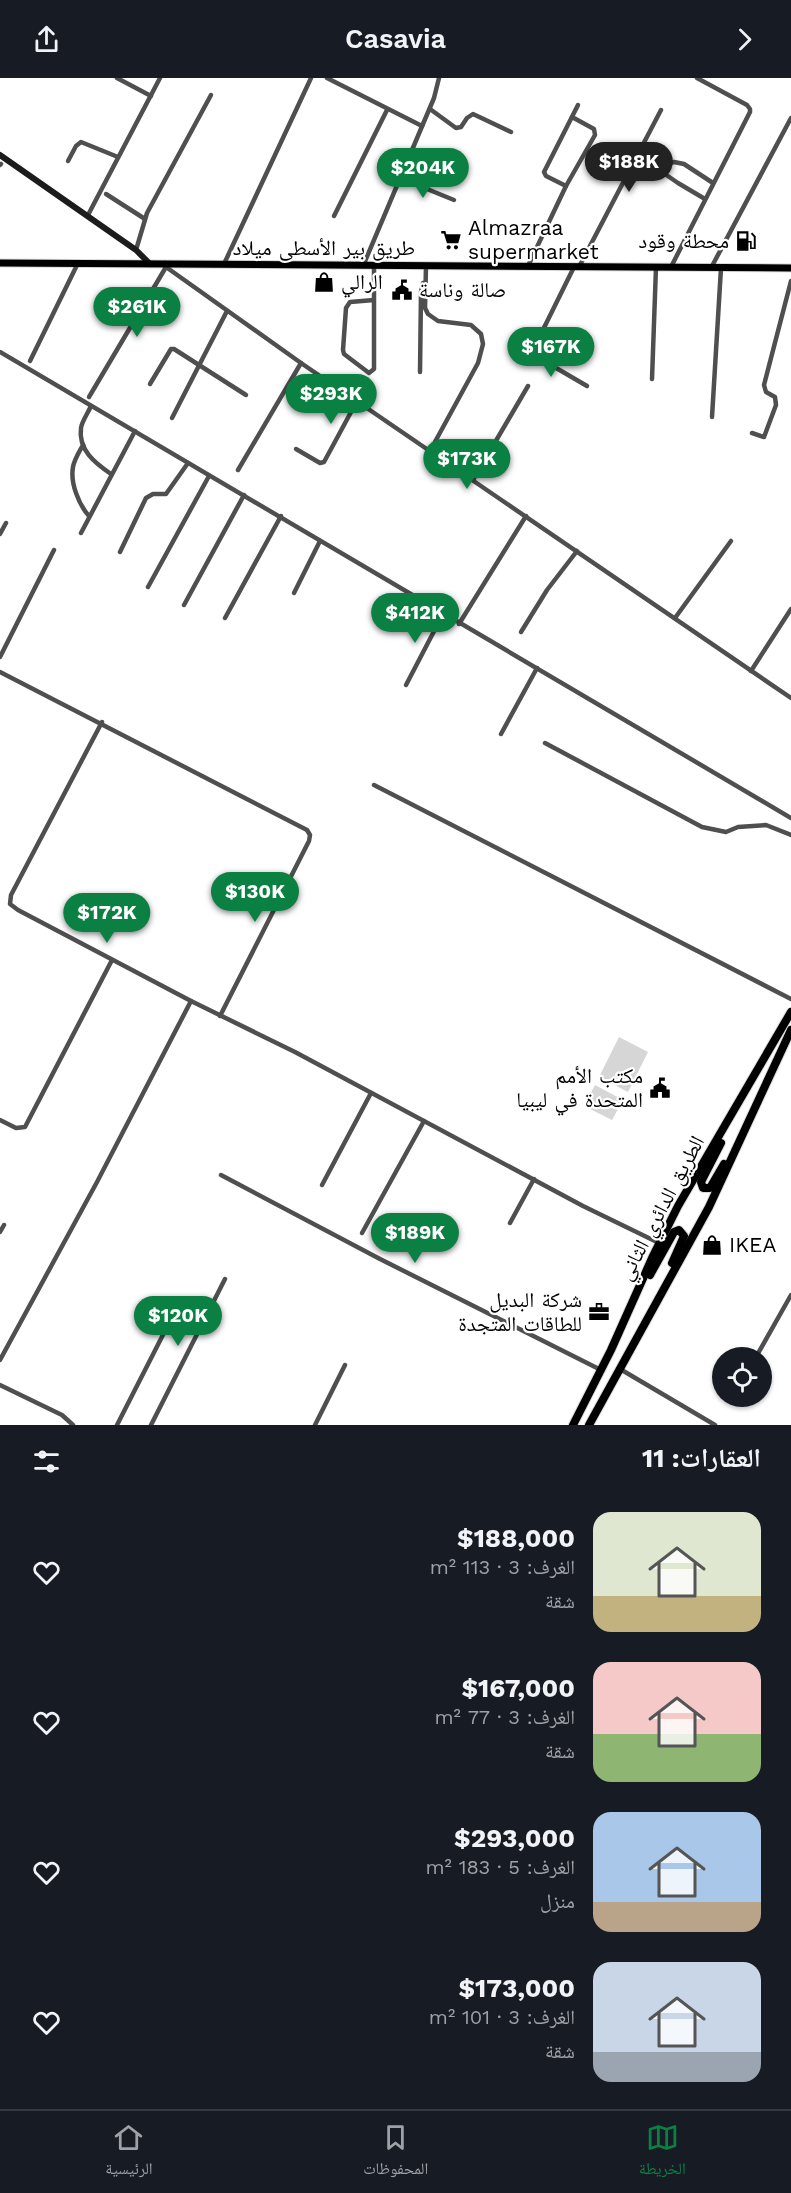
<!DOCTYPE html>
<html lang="ar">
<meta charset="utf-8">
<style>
body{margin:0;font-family:"Work Sans","Noto Naskh Arabic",sans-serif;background:#20242c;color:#f1f3f6;direction:rtl;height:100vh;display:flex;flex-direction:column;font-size:22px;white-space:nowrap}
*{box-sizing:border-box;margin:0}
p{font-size:20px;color:#9ea1a6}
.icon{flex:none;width:33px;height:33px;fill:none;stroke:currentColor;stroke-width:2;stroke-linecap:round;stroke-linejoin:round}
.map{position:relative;height:1347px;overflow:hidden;direction:ltr}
.drawer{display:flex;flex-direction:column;background:#171b24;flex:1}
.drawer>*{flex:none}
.tools{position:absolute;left:712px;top:1269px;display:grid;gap:12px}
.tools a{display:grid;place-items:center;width:60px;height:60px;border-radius:50%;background:#171b24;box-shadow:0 2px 4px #0004;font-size:30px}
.price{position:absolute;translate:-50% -51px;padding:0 14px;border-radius:21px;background:#0b8043;color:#fff;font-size:20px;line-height:39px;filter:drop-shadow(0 2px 3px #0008)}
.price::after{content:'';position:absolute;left:50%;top:36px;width:18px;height:14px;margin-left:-9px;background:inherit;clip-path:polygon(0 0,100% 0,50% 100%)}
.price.current{background:#222;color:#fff}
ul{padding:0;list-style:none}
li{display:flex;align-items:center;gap:18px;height:150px;padding:0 30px}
li span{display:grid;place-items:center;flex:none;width:168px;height:120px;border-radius:18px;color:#555}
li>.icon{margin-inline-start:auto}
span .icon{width:72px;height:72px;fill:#fffc;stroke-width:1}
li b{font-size:26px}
h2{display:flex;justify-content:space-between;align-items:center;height:72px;padding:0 30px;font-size:26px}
header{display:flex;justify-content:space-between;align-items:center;height:78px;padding:0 30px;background:#171b24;font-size:27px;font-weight:600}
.dock{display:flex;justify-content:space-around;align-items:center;height:84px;border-top:2px solid #363941;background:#171b24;font-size:16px;color:#9ea1a6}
.dock a{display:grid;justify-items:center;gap:3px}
.dock .current{color:#0b8043}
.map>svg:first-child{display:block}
</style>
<header><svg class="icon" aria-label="forward" viewBox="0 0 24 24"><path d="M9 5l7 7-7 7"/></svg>Casavia<svg class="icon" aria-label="share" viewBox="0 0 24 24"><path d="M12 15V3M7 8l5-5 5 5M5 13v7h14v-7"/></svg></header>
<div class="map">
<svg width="791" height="1347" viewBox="0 0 791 1347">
<rect width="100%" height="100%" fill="#fff"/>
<g fill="#d6d6d6">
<path d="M619 959 648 974 628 1014 599 999Z"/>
<path d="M595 1007 623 1022 612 1042 584 1028Z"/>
</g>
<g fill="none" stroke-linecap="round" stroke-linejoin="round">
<g stroke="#dbdbdb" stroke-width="9">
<path id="primary" d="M0 185 791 190"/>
</g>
<g stroke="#dbdbdb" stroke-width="10">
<g id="highway">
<path d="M721 1065 701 1104 703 1110H710L724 1086"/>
<path d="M650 1197 674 1154 679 1152 684 1158 672 1185"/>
<path d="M573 1347 611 1272 653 1178 678 1128 791 934"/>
<path d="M589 1347 709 1129 791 952"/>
</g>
</g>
<g stroke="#4f4f4f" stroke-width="4.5">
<path d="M117 0 151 18"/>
<path d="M327 0 422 48"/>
<path d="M430 31 456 50 461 49 467 40 473 36 511 54"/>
<path d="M635 79 655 88 674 84 684 86 713 105"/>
<path d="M68 83 76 68 81 64 118 79"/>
<path d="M0 87 1 86"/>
<path d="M659 88V92L678 105 705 121"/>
<path d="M400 100 454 122"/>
<path d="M566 108 546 98 544 94 578 27"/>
<path d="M106 116 145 141"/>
<path d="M88 137 160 0"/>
<path d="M334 138 387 32"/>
<path d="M136 172 147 135 211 17"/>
<path d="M165 185 166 189 301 285 791 620"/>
<path d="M224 186 311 0"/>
<path d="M363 188 434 20 439 0"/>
<path d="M426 188 425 230 428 236 438 243 471 247 481 256 483 266 478 285 430 373"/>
<path d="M528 188 566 108 595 57 594 51 572 39"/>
<path d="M574 189 532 274 539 280 587 308"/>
<path d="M579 189 661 32"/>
<path d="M671 189 750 34V31L747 27 697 0"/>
<path d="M711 190 791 40"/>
<path d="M374 222 350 224 346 230 343 272 344 276 369 295 374 291V188"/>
<path d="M0 274 791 740"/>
<path d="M30 283 78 185"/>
<path d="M420 294 421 214 423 205"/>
<path d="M652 301 656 189"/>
<path d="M150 306 171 271H174L246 317"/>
<path d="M89 319 166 189"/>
<path d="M91 328C88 335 82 343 81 350 78 372 95 385 111 396"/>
<path d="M712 339 721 190"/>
<path d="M172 340 227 233"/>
<path d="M752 355 764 359 776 327 775 319 766 314 764 307 791 203"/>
<path d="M83 367C79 374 74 382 73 389 70 405 79 427 89 438"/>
<path d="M296 371 320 385 324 384 357 323"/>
<path d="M238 392 301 285"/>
<path d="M473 402 528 308"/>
<path d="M81 455 135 353"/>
<path d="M0 456 6 445"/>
<path d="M120 474 146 420 153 416H166L188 385"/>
<path d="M148 509 209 398"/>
<path d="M294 515 320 463"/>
<path d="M184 527 244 417"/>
<path d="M225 540 281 438"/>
<path d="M675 540 731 463"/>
<path d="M459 546 526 438"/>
<path d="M521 554 547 512 577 473"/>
<path d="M0 579 54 472"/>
<path d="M751 593 791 531"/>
<path d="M0 594 307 752 310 757 309 763 220 938"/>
<path d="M406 607 443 536"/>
<path d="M102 644 11 817 10 826 18 832 191 923"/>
<path d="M501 656 537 590"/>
<path d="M545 665 702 749 726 754 738 749 766 747 791 757"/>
<path d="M374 707 791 921"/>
<path d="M0 1042 16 1050 25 1049 112 882"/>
<path d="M221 1097 380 1181 601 1292"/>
<path d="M322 1107 371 1015"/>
<path d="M510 1145 534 1101"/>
<path d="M0 1154 4 1147"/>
<path d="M362 1155 424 1043"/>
<path d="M756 1279 791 1217"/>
<path d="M0 1282 97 1104 191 923 295 974 583 1128 659 1165"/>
<path d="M620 1291 715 1347"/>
<path d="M0 1307 62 1337 73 1347"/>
<path d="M117 1347 169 1245"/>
<path d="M151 1347 225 1201"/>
<path d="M315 1347 345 1287"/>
</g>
<path stroke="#1c1c1c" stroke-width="6" d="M0 77 136 172 150 186"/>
<use href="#primary" stroke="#000" stroke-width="7"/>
<use href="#highway" stroke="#000" stroke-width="8"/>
</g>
<defs>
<g id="supermarket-bare" transform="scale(1.62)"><path d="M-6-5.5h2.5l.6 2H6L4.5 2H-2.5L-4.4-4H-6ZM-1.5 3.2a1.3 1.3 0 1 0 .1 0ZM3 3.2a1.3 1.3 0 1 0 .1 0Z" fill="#000" stroke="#fff" stroke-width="2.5" paint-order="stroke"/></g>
<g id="fuel-bare" transform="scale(1.62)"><path d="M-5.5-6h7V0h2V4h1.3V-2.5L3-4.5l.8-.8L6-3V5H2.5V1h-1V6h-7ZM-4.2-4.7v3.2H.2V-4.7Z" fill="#000" stroke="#fff" stroke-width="2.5" paint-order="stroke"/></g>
<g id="shop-bare" transform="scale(1.62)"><path d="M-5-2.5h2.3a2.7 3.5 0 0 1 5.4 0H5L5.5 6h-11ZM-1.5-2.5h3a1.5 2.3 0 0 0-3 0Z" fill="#000" stroke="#fff" stroke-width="2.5" paint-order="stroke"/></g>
<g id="civic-bare" transform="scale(1.62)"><path d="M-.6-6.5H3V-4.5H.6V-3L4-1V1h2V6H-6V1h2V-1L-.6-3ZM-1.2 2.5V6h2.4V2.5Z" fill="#000" stroke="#fff" stroke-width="2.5" paint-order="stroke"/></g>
<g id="office-bare" transform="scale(1.62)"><path d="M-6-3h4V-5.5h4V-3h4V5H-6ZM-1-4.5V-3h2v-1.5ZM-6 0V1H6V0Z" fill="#000" stroke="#fff" stroke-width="2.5" paint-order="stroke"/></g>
</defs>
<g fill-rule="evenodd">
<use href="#supermarket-bare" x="451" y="162"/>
<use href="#fuel-bare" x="746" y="163"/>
<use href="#shop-bare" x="324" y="204"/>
<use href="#civic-bare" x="402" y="212"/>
<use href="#civic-bare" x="660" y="1010"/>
<use href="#shop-bare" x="712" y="1167"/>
<use href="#office-bare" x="599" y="1234"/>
</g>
<g text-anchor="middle" stroke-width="4.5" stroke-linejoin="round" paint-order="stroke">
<g font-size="21" fill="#000" stroke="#fff" text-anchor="start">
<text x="468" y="157">Almazraa<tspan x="468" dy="24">supermarket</tspan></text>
<text x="729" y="170" text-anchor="end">محطة وقود</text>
<text x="341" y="211">الرالي</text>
<text x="419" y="219">صالة وناسة</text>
<text x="643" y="1005" text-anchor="end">مكتب الأمم<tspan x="643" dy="24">المتحدة في ليبيا</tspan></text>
<text x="729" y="1174">IKEA</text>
<text x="582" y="1229" text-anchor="end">شركة البديل<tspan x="582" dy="24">للطاقات المتجدة</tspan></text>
</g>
<g font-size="21" fill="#000" stroke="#fff">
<text x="324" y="177">طريق بير الأسطى ميلاد</text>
<text transform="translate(661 1130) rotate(-62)" y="7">الطريق الدائري الثاني</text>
</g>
</g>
</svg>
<div class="tools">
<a><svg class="icon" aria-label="locate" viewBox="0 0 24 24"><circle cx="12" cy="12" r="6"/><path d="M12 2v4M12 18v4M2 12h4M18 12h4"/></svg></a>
</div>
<b class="price current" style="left:629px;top:115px">$188K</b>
<b class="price" style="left:423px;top:121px">$204K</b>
<b class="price" style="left:137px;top:260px">$261K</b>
<b class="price" style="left:551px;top:300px">$167K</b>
<b class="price" style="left:331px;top:347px">$293K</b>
<b class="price" style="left:467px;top:412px">$173K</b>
<b class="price" style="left:415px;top:566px">$412K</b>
<b class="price" style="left:255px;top:845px">$130K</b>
<b class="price" style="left:107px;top:866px">$172K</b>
<b class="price" style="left:415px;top:1186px">$189K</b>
<b class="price" style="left:178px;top:1269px">$120K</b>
</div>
<section class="drawer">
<h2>العقارات: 11<svg class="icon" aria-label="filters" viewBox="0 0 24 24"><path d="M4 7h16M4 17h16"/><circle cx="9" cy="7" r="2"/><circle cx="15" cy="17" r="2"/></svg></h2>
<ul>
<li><span style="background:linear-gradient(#dfe7d0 70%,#c2b280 0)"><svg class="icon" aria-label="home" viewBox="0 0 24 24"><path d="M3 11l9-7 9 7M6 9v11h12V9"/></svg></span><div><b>$188,000</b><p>الغرف: 3 · 113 m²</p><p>شقة</p></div><svg class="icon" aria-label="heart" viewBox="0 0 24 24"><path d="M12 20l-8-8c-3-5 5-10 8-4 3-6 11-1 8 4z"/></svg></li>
<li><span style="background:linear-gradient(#f6c9c9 60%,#8fb573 0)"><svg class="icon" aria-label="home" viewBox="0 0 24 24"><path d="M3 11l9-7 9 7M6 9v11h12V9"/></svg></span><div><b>$167,000</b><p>الغرف: 3 · 77 m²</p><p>شقة</p></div><svg class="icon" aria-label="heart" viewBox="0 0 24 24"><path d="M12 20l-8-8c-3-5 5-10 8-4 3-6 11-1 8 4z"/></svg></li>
<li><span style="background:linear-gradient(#a9c7e8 75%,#b9a48a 0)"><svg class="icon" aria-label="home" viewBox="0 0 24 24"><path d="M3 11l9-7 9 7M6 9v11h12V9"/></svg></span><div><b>$293,000</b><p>الغرف: 5 · 183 m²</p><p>منزل</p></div><svg class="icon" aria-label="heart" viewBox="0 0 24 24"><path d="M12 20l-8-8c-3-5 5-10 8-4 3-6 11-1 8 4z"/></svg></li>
<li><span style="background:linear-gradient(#c9d6e8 75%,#9aa5b1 0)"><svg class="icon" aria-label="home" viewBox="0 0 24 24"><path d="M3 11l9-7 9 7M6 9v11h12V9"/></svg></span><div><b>$173,000</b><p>الغرف: 3 · 101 m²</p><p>شقة</p></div><svg class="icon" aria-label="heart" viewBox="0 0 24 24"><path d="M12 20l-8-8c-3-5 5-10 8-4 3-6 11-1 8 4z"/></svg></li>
</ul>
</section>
<nav class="dock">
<a class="current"><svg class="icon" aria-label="map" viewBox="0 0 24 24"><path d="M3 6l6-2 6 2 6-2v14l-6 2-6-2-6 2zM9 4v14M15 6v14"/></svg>الخريطة</a>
<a><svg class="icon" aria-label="saved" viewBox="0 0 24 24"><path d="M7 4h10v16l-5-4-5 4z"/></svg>المحفوظات</a>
<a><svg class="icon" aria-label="home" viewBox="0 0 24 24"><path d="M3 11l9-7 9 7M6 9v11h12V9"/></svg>الرئيسية</a>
</nav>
